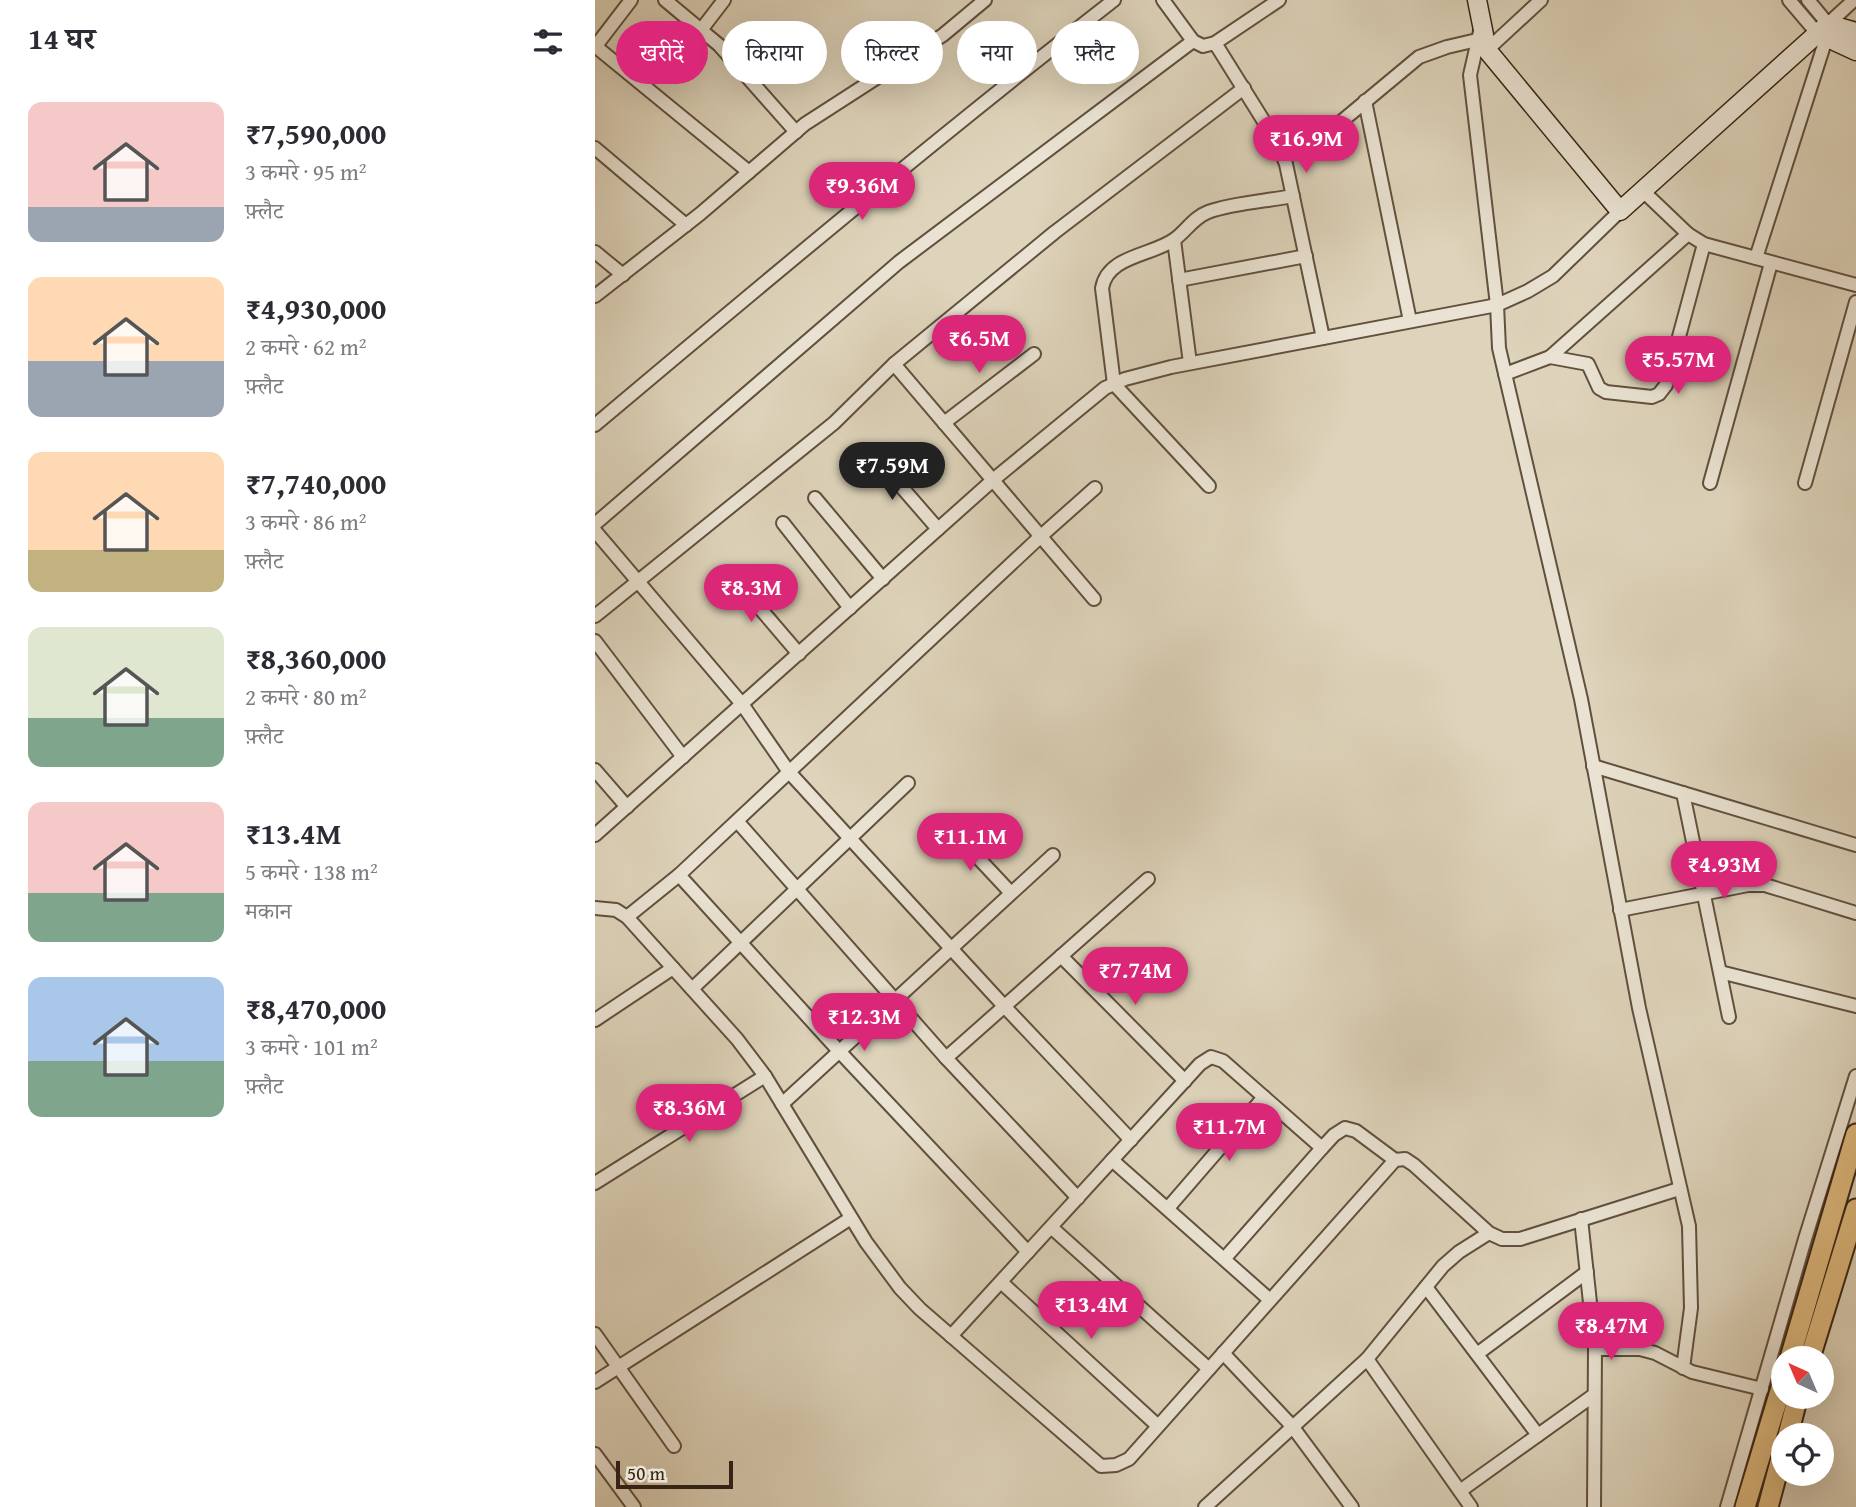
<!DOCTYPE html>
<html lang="hi">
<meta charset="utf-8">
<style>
body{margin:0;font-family:"Gentium Book Plus","Noto Serif Devanagari",serif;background:#f2f2f3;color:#2b2b33;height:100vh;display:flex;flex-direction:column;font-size:26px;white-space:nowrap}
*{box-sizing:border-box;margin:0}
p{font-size:23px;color:#7c7c81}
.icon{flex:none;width:38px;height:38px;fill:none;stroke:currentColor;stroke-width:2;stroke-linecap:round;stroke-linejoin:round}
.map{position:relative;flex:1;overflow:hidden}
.details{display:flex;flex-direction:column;background:#fff;width:595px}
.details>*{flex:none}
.banner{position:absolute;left:21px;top:21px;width:665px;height:63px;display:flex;gap:14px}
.needle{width:46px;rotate:316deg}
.tools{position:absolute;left:1176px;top:1346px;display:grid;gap:14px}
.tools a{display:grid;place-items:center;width:63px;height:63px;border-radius:50%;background:#fff;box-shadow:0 7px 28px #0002;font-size:35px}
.scale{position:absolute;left:21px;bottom:18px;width:117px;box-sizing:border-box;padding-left:7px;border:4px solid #372415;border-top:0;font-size:19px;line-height:24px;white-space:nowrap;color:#372415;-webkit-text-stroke:5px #eae3d3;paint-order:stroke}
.price{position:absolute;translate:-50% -60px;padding:0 16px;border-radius:24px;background:#db2777;color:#fff;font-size:23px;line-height:46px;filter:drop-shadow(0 2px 4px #0008)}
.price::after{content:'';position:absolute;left:50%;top:42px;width:21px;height:16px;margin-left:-10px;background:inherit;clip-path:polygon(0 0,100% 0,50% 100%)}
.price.current{background:#222;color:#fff}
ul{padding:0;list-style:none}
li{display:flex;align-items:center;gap:21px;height:175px;padding:0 28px}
li span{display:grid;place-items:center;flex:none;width:196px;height:140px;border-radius:14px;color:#555}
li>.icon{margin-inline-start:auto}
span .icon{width:84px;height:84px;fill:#fffc;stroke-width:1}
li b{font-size:30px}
h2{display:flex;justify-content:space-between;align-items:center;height:84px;padding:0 28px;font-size:30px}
.pill{padding:0 24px;border-radius:32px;background:#fff;box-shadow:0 7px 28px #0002;font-size:24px;line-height:63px}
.pill.current{background:#db2777;color:#fff}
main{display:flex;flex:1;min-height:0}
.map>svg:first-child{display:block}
</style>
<main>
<section class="details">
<h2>14 घर<svg class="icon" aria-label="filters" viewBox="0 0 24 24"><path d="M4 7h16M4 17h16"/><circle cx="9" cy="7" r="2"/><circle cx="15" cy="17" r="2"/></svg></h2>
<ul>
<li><span style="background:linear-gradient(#f6c9c9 75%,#9aa5b1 0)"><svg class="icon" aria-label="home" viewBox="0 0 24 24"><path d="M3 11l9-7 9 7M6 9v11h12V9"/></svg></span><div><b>₹7,590,000</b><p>3 कमरे · 95 m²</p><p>फ़्लैट</p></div></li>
<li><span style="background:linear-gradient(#ffd9b3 60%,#9aa5b1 0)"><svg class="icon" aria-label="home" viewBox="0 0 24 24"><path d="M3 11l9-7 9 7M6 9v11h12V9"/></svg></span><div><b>₹4,930,000</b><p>2 कमरे · 62 m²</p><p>फ़्लैट</p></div></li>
<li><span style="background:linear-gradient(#ffd9b3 70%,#c2b280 0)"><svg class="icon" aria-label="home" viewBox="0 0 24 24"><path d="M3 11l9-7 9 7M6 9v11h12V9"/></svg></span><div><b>₹7,740,000</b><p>3 कमरे · 86 m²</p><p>फ़्लैट</p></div></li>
<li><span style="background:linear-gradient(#dfe7d0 65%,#7fa58c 0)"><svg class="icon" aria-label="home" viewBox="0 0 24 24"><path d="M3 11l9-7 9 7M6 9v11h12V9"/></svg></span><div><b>₹8,360,000</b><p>2 कमरे · 80 m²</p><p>फ़्लैट</p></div></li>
<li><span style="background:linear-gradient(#f6c9c9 65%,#7fa58c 0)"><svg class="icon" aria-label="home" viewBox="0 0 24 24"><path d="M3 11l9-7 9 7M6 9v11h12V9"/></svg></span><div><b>₹13.4M</b><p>5 कमरे · 138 m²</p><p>मकान</p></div></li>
<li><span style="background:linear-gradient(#a9c7e8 60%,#7fa58c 0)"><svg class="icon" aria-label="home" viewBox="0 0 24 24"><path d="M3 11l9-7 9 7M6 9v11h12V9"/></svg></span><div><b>₹8,470,000</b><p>3 कमरे · 101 m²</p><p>फ़्लैट</p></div></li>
</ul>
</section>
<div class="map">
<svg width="1261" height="1507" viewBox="0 0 1261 1507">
<rect width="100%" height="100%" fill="#ded4bb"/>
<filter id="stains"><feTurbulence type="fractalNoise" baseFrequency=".00286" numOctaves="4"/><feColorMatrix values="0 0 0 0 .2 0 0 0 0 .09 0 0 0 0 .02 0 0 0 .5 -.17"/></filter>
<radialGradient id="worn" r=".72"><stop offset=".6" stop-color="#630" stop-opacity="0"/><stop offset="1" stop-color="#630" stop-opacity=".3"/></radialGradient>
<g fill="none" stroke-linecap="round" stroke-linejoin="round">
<g stroke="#61503e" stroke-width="16">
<g id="street">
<path d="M70 0 124 45 201 132"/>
<path d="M568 0 598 41 608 46 620 43 684 0"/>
<path d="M1194 0 1222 33"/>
<path d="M1213 0 1233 24 1259 0"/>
<path d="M886 27 875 75 902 305 904 348 986 699 1044 1008 1094 1226 1096 1308 1088 1368"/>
<path d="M106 30 129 0"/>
<path d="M620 43 683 144 691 164 728 338"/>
<path d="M0 46 154 172"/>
<path d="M0 47 36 0"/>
<path d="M892 50 946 0"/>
<path d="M770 101 815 321"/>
<path d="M0 148 91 225"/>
<path d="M687 152 716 143 729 136 824 57 852 47 882 40"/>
<path d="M1048 191 1093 234 1109 244 1261 285"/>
<path d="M579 240 595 363"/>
<path d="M0 252 28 275"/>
<path d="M1161 258 1231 39"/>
<path d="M584 280 711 256"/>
<path d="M0 296 105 214 210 124 348 35 390 0"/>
<path d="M955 357 993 364 1004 388 1011 392 1057 397 1064 394 1071 385 1109 244"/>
<path d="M299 364 499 599"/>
<path d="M910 374 955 357 1093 234"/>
<path d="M349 423 439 354"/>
<path d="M0 425C171 281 342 138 519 0"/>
<path d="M277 453 343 529"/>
<path d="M1115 483 1176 263"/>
<path d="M1210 483 1261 302"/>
<path d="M614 486 519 384 507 288C513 255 557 256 580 239 592 230 598 218 613 212 637 203 672 201 698 196"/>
<path d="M220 498 288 579"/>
<path d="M188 523 255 608"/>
<path d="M0 524 304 262 598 41"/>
<path d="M0 531 147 704 194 772 409 1006 536 1140"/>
<path d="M134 572 204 654"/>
<path d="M0 616 239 423 299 364 460 232 649 88"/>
<path d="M0 641 88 757"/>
<path d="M998 766 1261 845"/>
<path d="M0 770 32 807"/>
<path d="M1088 793 1134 1017"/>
<path d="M142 821 351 1058 483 1198"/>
<path d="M358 831 416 893"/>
<path d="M0 835 398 480 510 388 530 379 576 367 902 305 933 291 958 276 1025 211"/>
<path d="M84 875 244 1051 433 1252"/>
<path d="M0 908 21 910 32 917 142 1039 170 1076 271 1242 305 1288 325 1309 506 1466 521 1465 534 1459 800 1160 810 1159 819 1165 894 1233 907 1239H925L1084 1189"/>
<path d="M1025 910 1153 885H1170L1261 913"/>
<path d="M32 917 84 875 446 536 500 488"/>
<path d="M466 956 590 1081"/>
<path d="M1125 972 1261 1006"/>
<path d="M97 989 313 783"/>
<path d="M0 1020 78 968"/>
<path d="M351 1058 553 879"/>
<path d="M187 1104 458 855"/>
<path d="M517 1160 675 1300"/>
<path d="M0 1183 170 1076"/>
<path d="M573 1208 669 1097"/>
<path d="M986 1219 1000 1349 999 1507"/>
<path d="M456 1227 614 1369"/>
<path d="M630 1258 727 1148 739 1135 750 1128 761 1131 800 1160"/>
<path d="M406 1282 563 1426"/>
<path d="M831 1287 943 1435"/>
<path d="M0 1334 79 1446"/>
<path d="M356 1336 605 1064 616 1057 628 1061 727 1148"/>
<path d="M1000 1349H1045L1060 1353 1097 1372 1167 1389"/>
<path d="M628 1353 697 1426 757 1507"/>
<path d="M882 1354 992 1272"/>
<path d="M772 1359 876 1507"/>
<path d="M0 1382 256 1218"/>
<path d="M0 1454 39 1507"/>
<path d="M865 1491 999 1395"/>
<path d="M610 1507 772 1359 848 1266 864 1252 894 1233"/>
<path d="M1132 1507 1210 1239 1261 1076"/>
</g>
</g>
<g stroke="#372415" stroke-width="21">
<g id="secondary">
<path d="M882 0 892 50 1025 211 1233 24 1261 32"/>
<path d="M1222 33 1261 51"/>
</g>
</g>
<g stroke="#372415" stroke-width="23">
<g id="primary">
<path d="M1195 1358 1261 1134"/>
<path d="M1215 1358 1261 1209"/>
<path d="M1193 1435 1203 1396"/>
<path d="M1150 1507 1188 1381"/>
<path d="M1173 1507 1188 1451"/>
</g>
</g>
<use href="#street" stroke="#eae3d3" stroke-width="12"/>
<use href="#secondary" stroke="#eae3d3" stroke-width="18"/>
<use href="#primary" stroke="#dfba7e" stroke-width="19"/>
</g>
<rect width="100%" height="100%" filter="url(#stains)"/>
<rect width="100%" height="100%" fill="url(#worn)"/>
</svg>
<div class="tools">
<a><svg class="needle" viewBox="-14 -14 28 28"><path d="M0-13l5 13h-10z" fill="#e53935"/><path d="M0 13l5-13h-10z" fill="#7c7c81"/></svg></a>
<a><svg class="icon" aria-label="locate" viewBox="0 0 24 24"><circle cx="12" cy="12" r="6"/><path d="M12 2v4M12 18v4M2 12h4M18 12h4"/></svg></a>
</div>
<div class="scale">50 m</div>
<b class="price" style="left:711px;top:175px">₹16.9M</b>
<b class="price" style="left:267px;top:222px">₹9.36M</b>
<b class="price" style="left:384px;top:375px">₹6.5M</b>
<b class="price" style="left:1083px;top:396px">₹5.57M</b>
<b class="price current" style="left:297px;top:502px">₹7.59M</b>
<b class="price" style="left:156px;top:624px">₹8.3M</b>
<b class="price" style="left:375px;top:873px">₹11.1M</b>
<b class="price" style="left:1129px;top:901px">₹4.93M</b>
<b class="price" style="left:540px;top:1007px">₹7.74M</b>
<b class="price" style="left:269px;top:1053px">₹12.3M</b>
<b class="price" style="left:94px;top:1144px">₹8.36M</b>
<b class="price" style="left:634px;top:1163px">₹11.7M</b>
<b class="price" style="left:496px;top:1341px">₹13.4M</b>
<b class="price" style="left:1016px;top:1362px">₹8.47M</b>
<div class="banner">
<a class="pill current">खरीदें</a>
<a class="pill">किराया</a>
<a class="pill">फ़िल्टर</a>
<a class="pill">नया</a>
<a class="pill">फ़्लैट</a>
</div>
</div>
</main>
